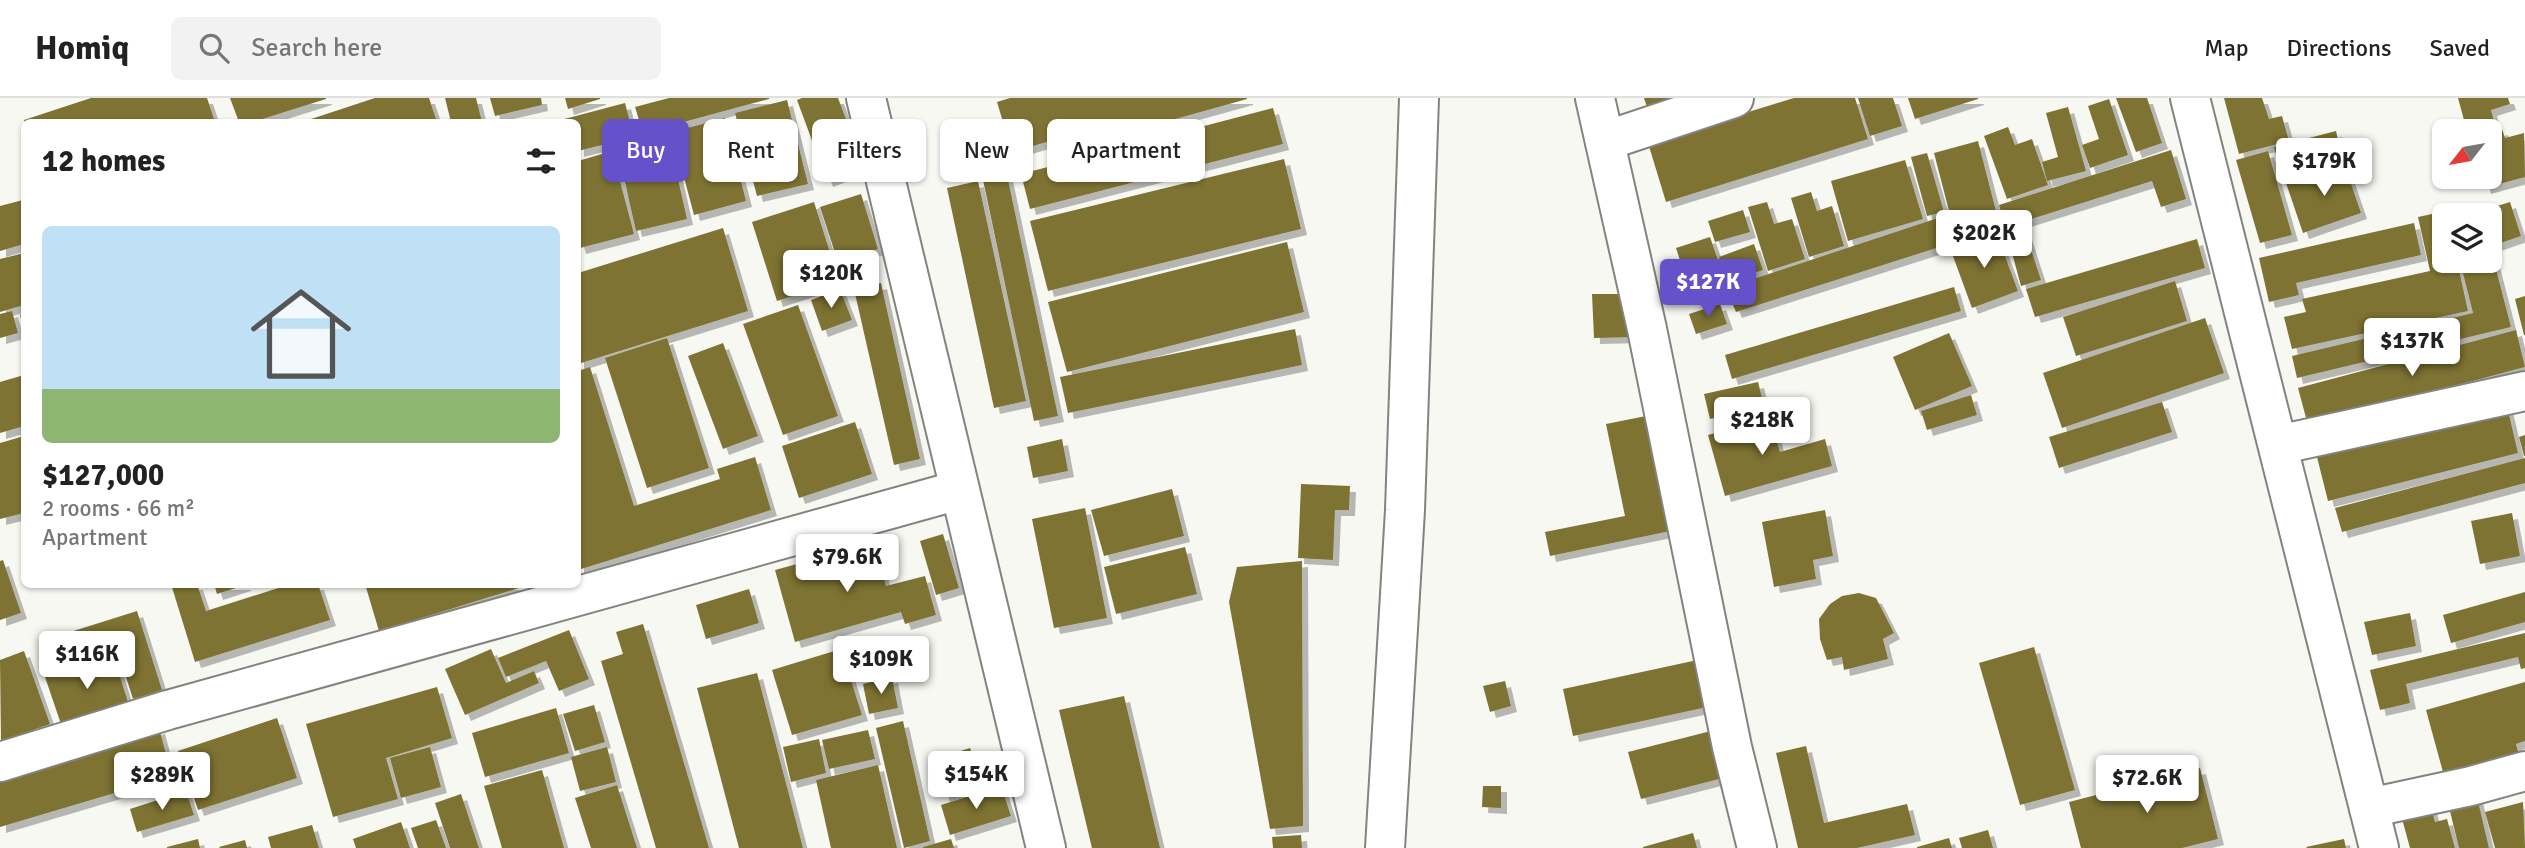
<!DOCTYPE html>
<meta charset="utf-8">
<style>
body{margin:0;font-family:Signika,sans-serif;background:#f2f2f2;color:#222;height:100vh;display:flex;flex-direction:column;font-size:26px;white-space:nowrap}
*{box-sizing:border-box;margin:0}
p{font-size:23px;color:#767676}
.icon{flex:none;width:38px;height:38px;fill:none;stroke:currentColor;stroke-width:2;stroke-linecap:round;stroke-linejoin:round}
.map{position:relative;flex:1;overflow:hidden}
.details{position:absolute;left:21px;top:21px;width:560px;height:469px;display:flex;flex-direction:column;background:#fff;border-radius:10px;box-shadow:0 2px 5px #0004}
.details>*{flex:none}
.banner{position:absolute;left:602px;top:21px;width:665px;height:63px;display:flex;gap:14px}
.needle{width:46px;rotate:239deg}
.controls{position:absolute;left:2432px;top:21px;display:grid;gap:14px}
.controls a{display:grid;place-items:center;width:70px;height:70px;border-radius:10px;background:#fff;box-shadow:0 2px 5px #0004;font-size:35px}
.price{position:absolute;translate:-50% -60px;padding:0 16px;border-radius:7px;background:#fff;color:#222;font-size:23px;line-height:46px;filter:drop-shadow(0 2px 4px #0008)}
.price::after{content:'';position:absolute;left:50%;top:42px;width:21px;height:16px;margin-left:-10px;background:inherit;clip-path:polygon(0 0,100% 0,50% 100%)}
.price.active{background:#6552cb;color:#fff}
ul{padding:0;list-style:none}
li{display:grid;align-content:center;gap:14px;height:371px;padding:0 21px}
li span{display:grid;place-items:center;height:217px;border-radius:10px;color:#555}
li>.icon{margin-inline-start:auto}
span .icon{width:126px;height:126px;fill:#fffc;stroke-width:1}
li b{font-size:30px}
h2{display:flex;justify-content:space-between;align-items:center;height:84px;padding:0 21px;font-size:30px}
.pill{padding:0 24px;border-radius:10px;background:#fff;box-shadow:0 2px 5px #0004;font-size:24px;line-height:63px}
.pill.active{background:#6552cb;color:#fff}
header{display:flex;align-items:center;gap:42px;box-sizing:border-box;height:98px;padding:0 35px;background:#fff;border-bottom:2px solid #e0e0e0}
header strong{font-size:33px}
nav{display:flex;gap:38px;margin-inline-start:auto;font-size:24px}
.search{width:490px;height:63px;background:#f2f2f2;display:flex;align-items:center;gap:18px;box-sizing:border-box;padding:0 24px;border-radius:10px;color:#767676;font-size:26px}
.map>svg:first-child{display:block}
</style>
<header>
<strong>Homiq</strong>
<div class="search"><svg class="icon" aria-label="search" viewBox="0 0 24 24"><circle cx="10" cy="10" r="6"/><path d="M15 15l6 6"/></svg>Search here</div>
<nav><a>Map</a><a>Directions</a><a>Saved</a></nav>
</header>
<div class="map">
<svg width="2525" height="750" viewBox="0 0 2525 750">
<defs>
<filter id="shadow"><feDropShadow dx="6" dy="6" stdDeviation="0" flood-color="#0004"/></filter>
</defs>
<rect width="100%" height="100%" fill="#f8f8f3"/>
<g fill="#7e7333" filter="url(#shadow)">
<path d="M91 0H207L215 24H25L24 22Z"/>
<path d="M230 0H326V1L253 24H239Z"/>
<path d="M375 0H429L437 24H302Z"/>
<path d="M445 0H476L482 24H451Z"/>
<path d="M490 0H541L542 7 495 18Z"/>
<path d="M565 0H600V1L568 11Z"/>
<path d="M669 0H769V1L643 35 635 9Z"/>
<path d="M802 0H838L864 69 827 83 797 2Z"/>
<path d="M1010 0H1247V1L1061 53 1057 41 1012 54 997 4Z"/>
<path d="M1644 0H1673V1L1647 9Z"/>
<path d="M1794 0H1855L1868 41 1666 104 1648 45Z"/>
<path d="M1858 0H1893L1902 28 1870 38Z"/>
<path d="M1908 0H1978V1L1915 21Z"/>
<path d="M2116 0H2147L2162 45 2136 54Z"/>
<path d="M2224 0H2262L2269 21 2282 18 2289 43 2239 56Z"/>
<path d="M2458 0H2508L2510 6 2491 12 2495 27 2467 33Z"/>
<path d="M2109 1 2128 57 2090 70 2082 47 2099 41 2088 8Z"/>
<path d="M787 2 808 86 757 98 735 15Z"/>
<path d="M625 5 634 39 578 53V24H553Z"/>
<path d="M2068 9 2086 73 2047 83 2042 64 2058 59 2046 15Z"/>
<path d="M1273 10 1283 46 1030 111 1021 76Z"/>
<path d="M725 20 746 103 694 117 672 34Z"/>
<path d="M2008 29 2015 47 2032 41 2048 87 2007 101 1984 38Z"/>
<path d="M2502 31 2505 40 2524 35 2525 79 2485 90 2482 79H2490V34Z"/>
<path d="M2336 33 2341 55 2280 71 2274 49Z"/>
<path d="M668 37 687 121 636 133 617 49Z"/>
<path d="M1978 43 2000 129 1956 140 1934 55Z"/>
<path d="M2171 52 2186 101 2161 109 2152 83 2022 124 2041 182 2021 188 1999 107Z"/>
<path d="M612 53 634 136 580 150 578 143V63Z"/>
<path d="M2268 53 2292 137 2260 145 2236 62Z"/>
<path d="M1927 55 1944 114 1927 118 1911 59Z"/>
<path d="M1284 61 1301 131 1048 193 1030 123Z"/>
<path d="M1905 62 1923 121 1848 143 1831 83Z"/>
<path d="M2344 65 2361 115 2303 135 2286 85Z"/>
<path d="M1007 77 1058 318 1034 323 983 82Z"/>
<path d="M978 83 1026 303 994 310 947 90Z"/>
<path d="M1811 94 1817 113 1832 108 1844 148 1809 159 1791 100Z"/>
<path d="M861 96 878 151 838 164 820 109Z"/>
<path d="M23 102 24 146 0 153V108Z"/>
<path d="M814 104 839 183 777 203 752 124Z"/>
<path d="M1767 104 1774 126 1792 121 1805 161 1768 173 1748 109Z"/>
<path d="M2510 104 2521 138 2495 147 2490 130V117H2486L2484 112Z"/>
<path d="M1743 112 1750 134 1715 144 1708 123Z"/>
<path d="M2446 113 2445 163H2457L2468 213 2292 251 2284 219 2306 214 2302 201 2430 173 2418 119Z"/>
<path d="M1944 118 1952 145 1736 214 1726 190Z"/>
<path d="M2414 125 2421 157 2296 185 2299 197 2269 204 2259 160Z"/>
<path d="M723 130 748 213 578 266V175Z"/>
<path d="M1996 134 2018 193 1972 210 1950 150Z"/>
<path d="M1710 139 1726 185 1691 196 1676 150Z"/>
<path d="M2197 141 2205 170 2035 219 2026 191Z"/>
<path d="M1287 144 1304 214 1067 274 1048 204Z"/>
<path d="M1754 146 1763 172 1728 184 1719 159Z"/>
<path d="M2490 148 2511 229 2297 280 2292 258 2473 215 2460 163H2490Z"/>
<path d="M24 155V207L0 214V161Z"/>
<path d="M2175 183 2187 223 2076 258 2063 219Z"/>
<path d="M881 185 920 361 894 367 854 191Z"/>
<path d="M1954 189 1961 213 1732 281 1725 257Z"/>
<path d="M840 191 852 222 822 233 811 202Z"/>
<path d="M1592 196H1636L1637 239 1594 240Z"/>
<path d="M2525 198V237H2524L2515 201Z"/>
<path d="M1720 206 1727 226 1696 236 1689 216Z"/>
<path d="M798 207 838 318 783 337 743 226Z"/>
<path d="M12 213 18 235 0 240V216Z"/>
<path d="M24 215V232L20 217Z"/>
<path d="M2205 220 2224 275 2062 330 2043 275Z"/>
<path d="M1295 231 1302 267 1068 315 1060 279Z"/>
<path d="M2516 232 2525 269 2308 327 2298 290Z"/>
<path d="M1949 235 1972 288 1915 312 1893 259Z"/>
<path d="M667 240 709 370 647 390 605 260Z"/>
<path d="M723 245 758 338 723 351 688 258Z"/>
<path d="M590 269 634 408 720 381 717 371 755 359 771 412 578 472V273Z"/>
<path d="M24 277V328L0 335V284Z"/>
<path d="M1758 284 1764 308 1710 321 1704 296Z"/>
<path d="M1971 297 1977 317 1927 332 1921 313Z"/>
<path d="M2162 304 2172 334 2059 370 2049 339Z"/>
<path d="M2506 304 2518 355 2328 403 2315 351Z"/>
<path d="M1656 316 1680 431 1550 458 1545 434 1625 418 1606 326Z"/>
<path d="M1770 320 1780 354 1825 341 1832 368 1725 398 1708 337Z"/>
<path d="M855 324 872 376 799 400 782 348Z"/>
<path d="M2525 337V358H2524L2519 339Z"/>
<path d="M24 338V415L0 421V345Z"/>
<path d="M1062 341 1068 373 1033 380 1027 349Z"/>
<path d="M2525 360V385L2342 434 2335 410Z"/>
<path d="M1301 386 1350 388 1349 412H1335L1333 462 1298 460Z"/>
<path d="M1172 391 1184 438 1104 458 1091 412Z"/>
<path d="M1085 410 1107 520 1054 530 1032 421Z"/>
<path d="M1825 412 1833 458 1813 462 1816 481 1774 489 1762 424Z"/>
<path d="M2512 415 2520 458 2480 466 2471 423Z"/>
<path d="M943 436 959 490 936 497 920 443Z"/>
<path d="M874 445 886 488 925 478 936 517 905 526 901 514 795 544 775 472Z"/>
<path d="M1185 449 1197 496 1116 516 1104 469Z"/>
<path d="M3 462 21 515 0 522V463Z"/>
<path d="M1302 463 1303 728 1270 731 1229 504 1237 469Z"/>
<path d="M171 486H197L206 513 291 486H318L330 522 195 564Z"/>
<path d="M214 486H245V487L217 496Z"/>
<path d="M365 486H529V487L379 533Z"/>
<path d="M749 491 759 525 706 541 696 507Z"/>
<path d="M2525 494V524L2451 545 2443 517Z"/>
<path d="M1859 495 1876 500 1894 535 1883 541 1888 561 1844 572 1842 559 1827 562 1820 541 1819 521 1830 506 1842 498Z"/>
<path d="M137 513 162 592 133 601 116 548 72 562 64 536Z"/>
<path d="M2410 515 2416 548 2372 557 2364 524Z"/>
<path d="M643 526 709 750H656L601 563 623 556 616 534Z"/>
<path d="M569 532 589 581 559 593 546 563 506 579 498 560Z"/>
<path d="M2525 535V570L2521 571 2518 559 2406 586 2410 605 2380 612 2370 572Z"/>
<path d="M2034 549 2075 692 2020 707 1979 565Z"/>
<path d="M491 551 506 585 534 573 539 585 465 617 445 571Z"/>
<path d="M841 551 862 617 792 637 772 572Z"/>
<path d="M24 553 50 626 1 643 0 562Z"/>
<path d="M113 557 129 607 62 629 45 579Z"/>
<path d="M1702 561 1712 608 1573 638 1563 591Z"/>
<path d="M757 575 803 750H739L697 590Z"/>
<path d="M892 579 898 610 869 616 863 586Z"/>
<path d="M1505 583 1511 608 1490 614 1483 588Z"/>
<path d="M2525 584V643L2516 646 2521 664 2446 685 2426 612Z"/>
<path d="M437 589 452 640 386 660 398 701 333 719 306 626Z"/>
<path d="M1124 598 1160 750H1092L1059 612Z"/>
<path d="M594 607 605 644 575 653 563 616Z"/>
<path d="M556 610 569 655 485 679 472 635Z"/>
<path d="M277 620 297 680 198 712 178 653Z"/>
<path d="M903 623 930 743 904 750 876 630Z"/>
<path d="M159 630 172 678 0 729V677Z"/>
<path d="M868 632 875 661 829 671 822 642Z"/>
<path d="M1715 632 1727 679 1641 701 1628 654Z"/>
<path d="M819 641 826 675 791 684 783 649Z"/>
<path d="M1806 648 1824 725 1907 706 1915 737 1857 750H1798L1776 655Z"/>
<path d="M430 649 441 689 401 700 390 660Z"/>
<path d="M607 649 616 684 580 693 571 659Z"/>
<path d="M970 650 982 685 944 698 932 662Z"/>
<path d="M878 667 897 750H831L816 682Z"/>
<path d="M2200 670 2218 741 2182 750H2081L2069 704Z"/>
<path d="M542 672 564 750H502L484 688Z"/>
<path d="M617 687 637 750H591L575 700Z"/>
<path d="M1001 688 1011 718 950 737 941 707Z"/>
<path d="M1483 688H1501V710L1482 709Z"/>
<path d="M186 693 194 717 137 734 130 711Z"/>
<path d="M461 696 479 750H450L435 705Z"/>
<path d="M2477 699 2489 750H2459L2448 705Z"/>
<path d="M2523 704 2525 750H2495L2485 714Z"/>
<path d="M2431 709 2435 724 2447 721 2455 750H2410L2401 717Z"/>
<path d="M436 722 446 750H418L411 730Z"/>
<path d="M401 724 410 750H356L353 741Z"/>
<path d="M312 727 319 750H271L268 739Z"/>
<path d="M1988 732 1993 750H1962L1959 740Z"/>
<path d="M1693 735 1697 750H1643V749Z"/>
<path d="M1301 737 1302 750H1273L1272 739Z"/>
<path d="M1949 740 1952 750H1917V749Z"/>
<path d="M198 741 200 750H167V749Z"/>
<path d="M951 741 954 750H923V749Z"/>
<path d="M2344 741 2346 750H2307L2306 749Z"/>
<path d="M245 742 247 750H220L219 749Z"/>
</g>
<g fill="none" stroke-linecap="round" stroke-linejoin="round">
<g stroke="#83837f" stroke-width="42">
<g id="street">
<path d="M866 0 1046 750"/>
<path d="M1595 0 1647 231 1732 649 1757 750"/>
<path d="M2190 0 2379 750"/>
<path d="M1605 43 1734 0"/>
<path d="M2278 347 2525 293"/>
<path d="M0 664 168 612 959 392"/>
<path d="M2369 710 2471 688 2525 673"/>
<path d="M1385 750 1405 412 1419 0"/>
</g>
</g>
<use href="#street" stroke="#fff" stroke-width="38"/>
</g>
</svg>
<div class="controls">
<a><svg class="needle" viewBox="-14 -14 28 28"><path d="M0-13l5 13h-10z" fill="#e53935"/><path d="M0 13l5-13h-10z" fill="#767676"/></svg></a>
<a><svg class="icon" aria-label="layers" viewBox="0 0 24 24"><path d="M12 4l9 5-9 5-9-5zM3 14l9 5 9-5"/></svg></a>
</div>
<b class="price" style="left:2324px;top:100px">$179K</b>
<b class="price" style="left:1984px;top:172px">$202K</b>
<b class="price" style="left:831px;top:212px">$120K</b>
<b class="price active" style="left:1708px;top:221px">$127K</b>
<b class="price" style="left:2412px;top:280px">$137K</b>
<b class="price" style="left:1762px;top:359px">$218K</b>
<b class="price" style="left:847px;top:496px">$79.6K</b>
<b class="price" style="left:87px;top:593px">$116K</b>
<b class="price" style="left:881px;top:598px">$109K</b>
<b class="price" style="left:976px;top:713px">$154K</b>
<b class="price" style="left:162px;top:714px">$289K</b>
<b class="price" style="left:2147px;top:717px">$72.6K</b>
<div class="banner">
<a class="pill active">Buy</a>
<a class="pill">Rent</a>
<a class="pill">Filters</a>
<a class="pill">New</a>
<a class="pill">Apartment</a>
</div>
<section class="details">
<h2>12 homes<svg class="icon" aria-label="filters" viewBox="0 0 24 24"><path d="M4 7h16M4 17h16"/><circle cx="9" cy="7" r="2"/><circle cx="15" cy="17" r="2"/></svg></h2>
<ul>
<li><span style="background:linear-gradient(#bfe0f5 75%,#8fb573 0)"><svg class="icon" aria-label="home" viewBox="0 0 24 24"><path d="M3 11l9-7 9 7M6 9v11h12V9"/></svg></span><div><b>$127,000</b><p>2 rooms · 66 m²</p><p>Apartment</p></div></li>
</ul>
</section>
</div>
